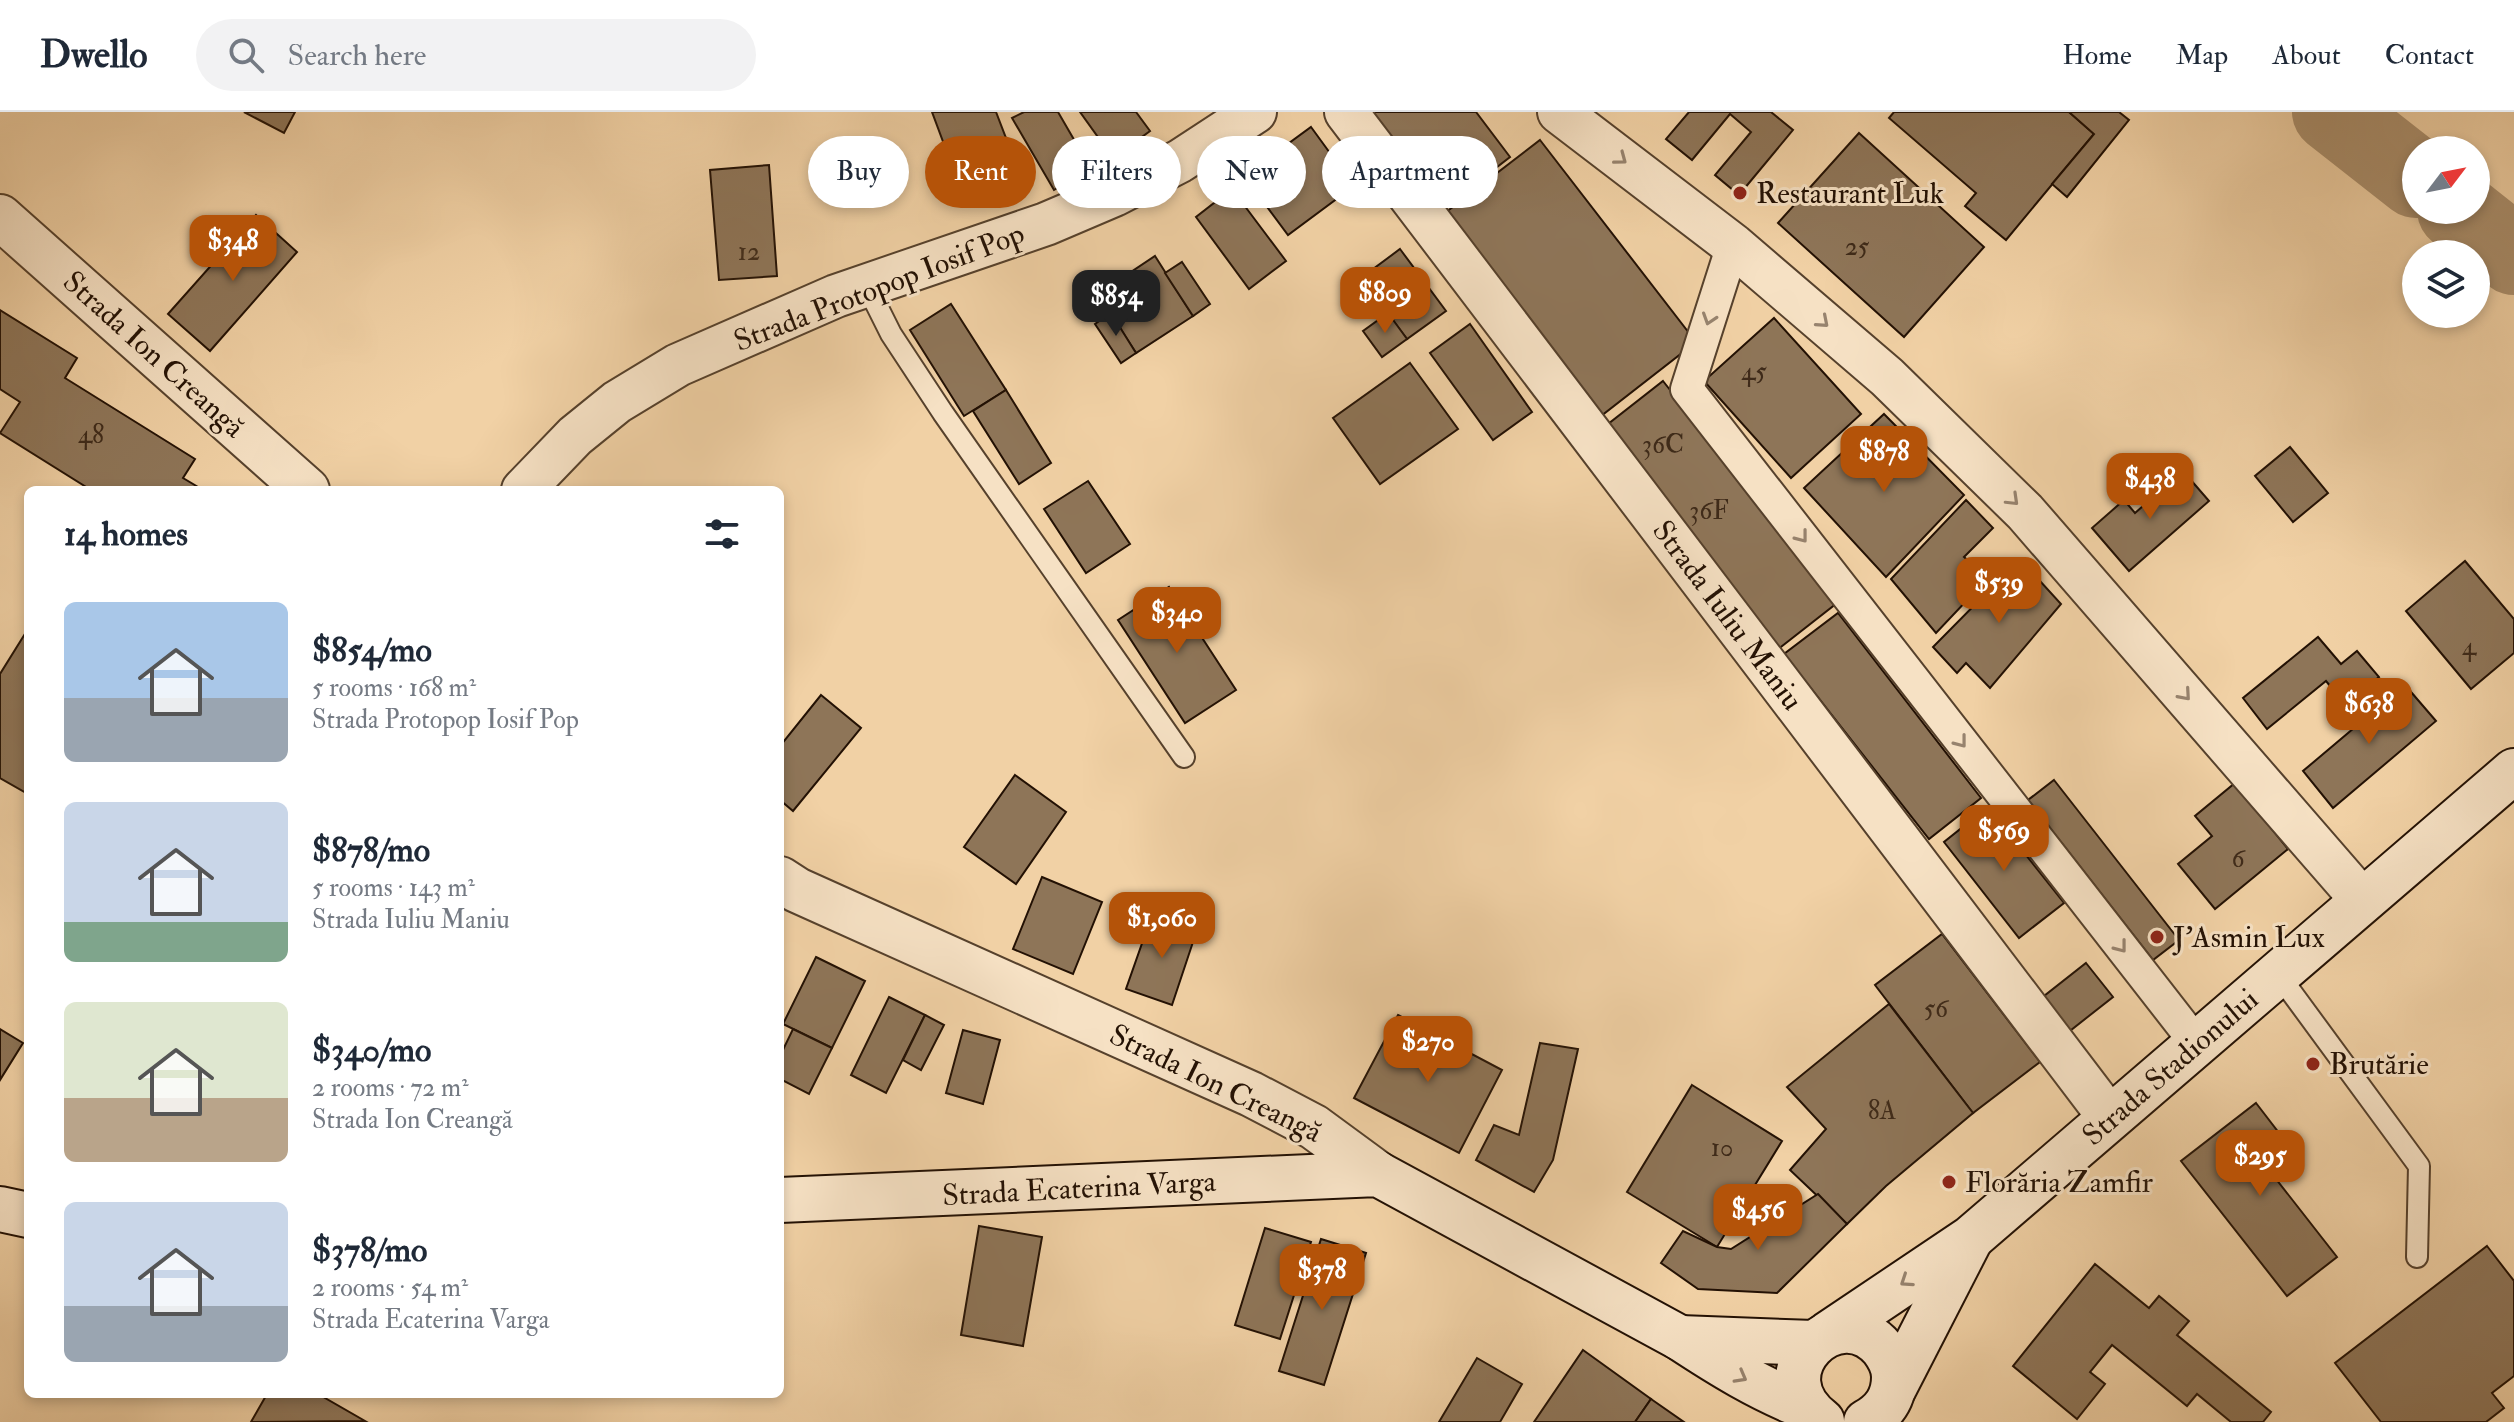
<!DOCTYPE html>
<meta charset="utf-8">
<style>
body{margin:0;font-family:"IM FELL Double Pica",serif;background:#f2f2f3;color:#1f2937;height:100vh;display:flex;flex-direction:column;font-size:30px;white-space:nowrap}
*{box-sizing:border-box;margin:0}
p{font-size:26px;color:#747a83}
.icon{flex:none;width:44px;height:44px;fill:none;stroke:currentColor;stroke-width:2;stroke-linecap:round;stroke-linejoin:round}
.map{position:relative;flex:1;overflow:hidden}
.details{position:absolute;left:24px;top:374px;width:760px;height:912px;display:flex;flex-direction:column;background:#fff;border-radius:12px;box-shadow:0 4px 12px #0003}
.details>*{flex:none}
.top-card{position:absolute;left:808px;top:24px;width:760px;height:72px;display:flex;gap:16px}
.needle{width:52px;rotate:58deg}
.controls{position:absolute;left:2402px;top:24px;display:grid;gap:16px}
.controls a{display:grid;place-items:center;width:88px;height:88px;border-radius:50%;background:#fff;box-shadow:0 4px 12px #0003;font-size:40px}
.price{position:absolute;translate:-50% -68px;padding:0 18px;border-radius:16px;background:#b45309;color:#fff;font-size:26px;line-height:52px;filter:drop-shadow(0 2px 4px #0008)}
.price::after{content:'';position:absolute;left:50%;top:48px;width:24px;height:18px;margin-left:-12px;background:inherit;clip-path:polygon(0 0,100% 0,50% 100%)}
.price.current{background:#222;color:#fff}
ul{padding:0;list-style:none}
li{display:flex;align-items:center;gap:24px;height:200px;padding:0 40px}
li span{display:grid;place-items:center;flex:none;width:224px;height:160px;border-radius:12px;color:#555}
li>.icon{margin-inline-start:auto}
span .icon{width:96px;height:96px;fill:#fffc;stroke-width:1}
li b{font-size:34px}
h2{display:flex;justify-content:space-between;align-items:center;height:96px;padding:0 40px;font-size:34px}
.pill{padding:0 28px;border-radius:36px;background:#fff;box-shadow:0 4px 12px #0003;font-size:28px;line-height:72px}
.pill.current{background:#b45309;color:#fff}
header{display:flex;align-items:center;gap:48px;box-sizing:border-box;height:112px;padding:0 40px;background:#fff;border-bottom:2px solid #e0e1e3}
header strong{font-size:38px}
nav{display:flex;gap:44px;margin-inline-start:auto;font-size:28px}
.search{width:560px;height:72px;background:#f2f2f3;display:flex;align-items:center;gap:20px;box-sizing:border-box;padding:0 28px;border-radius:44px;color:#747a83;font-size:30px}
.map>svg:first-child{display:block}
</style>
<header>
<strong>Dwello</strong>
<div class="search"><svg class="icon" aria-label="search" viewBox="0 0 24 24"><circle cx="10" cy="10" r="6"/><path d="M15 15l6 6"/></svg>Search here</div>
<nav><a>Home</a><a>Map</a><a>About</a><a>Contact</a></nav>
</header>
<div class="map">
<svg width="2514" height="1310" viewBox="0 0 2514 1310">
<rect width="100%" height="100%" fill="#f1d1a5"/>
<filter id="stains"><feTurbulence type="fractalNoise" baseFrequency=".0025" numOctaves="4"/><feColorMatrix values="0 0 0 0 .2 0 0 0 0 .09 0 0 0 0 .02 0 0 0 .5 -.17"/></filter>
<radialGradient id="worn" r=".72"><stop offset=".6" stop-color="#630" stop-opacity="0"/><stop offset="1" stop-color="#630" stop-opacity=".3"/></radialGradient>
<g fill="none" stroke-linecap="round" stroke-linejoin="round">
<g stroke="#ab906e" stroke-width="80">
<path d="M2332 0 2416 66"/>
<path d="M2457 98 2514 143"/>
</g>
</g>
<g fill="#8e7558" stroke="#231104" stroke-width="2">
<path d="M244 0H295L284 21Z"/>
<path d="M932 0H996L1024 73 967 94Z"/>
<path d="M1024 0H1058L1091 57 1054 78 1012 6Z"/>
<path d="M1080 0H1136L1150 19 1113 46Z"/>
<path d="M1365 0H1476L1510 45 1440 99Z"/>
<path d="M1689 0H1771L1793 18 1739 83 1715 63 1751 20 1730 2 1692 48 1666 27Z"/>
<path d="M1894 0H2069L2094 22 2006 128 1965 94 1976 81 1889 6Z"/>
<path d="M2069 0H2119L2129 8 2067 85 2052 72 2094 22Z"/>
<path d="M1311 15 1354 74 1288 123 1244 64Z"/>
<path d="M1859 21 1984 135 1904 225 1778 111Z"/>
<path d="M1540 28 1696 230 1601 304 1445 101Z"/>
<path d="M769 53 777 164 719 168 710 58Z"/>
<path d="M1232 77 1286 149 1249 177 1196 105Z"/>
<path d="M256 103 297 140 210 239 168 202Z"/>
<path d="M1400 137 1446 199 1407 227 1361 166Z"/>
<path d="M1155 144 1193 204 1136 241 1098 182Z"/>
<path d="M1182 150 1210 192 1193 204 1165 161Z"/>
<path d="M951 192 1006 278 964 304 910 218Z"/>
<path d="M0 198 77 246 65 266 195 347 183 366 203 378H91L0 321 20 290 0 277Z"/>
<path d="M1111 201 1136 241 1121 251 1095 212Z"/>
<path d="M1388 201 1407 227 1382 245 1363 219Z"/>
<path d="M1774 206 1861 302 1791 366 1704 269Z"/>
<path d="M1470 212 1532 300 1493 328 1430 241Z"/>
<path d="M1410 251 1458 317 1380 372 1333 306Z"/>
<path d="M1663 269 1837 491 1777 538 1603 316Z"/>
<path d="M1006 278 1051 351 1019 372 973 299Z"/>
<path d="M1884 302 1964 383 1886 465 1804 376Z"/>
<path d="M2290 335 2328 381 2293 410 2255 364Z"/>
<path d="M2183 359 2209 389 2129 459 2092 416 2124 388 2135 401Z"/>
<path d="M1088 369 1130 432 1086 461 1044 397Z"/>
<path d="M1966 388 1993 416 1964 445 1988 466 1936 521 1891 467Z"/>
<path d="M2020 447 2061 492 1990 576 1966 551 1957 561 1933 535Z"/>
<path d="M2465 449 2514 507V541L2471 577 2406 499Z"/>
<path d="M1169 475 1236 578 1185 611 1118 508Z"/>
<path d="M1838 501 1981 686 1929 727 1784 542Z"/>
<path d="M28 517V682L0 666V562Z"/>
<path d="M2318 525 2341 552 2357 539 2379 565 2345 592 2326 569 2267 617 2243 586Z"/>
<path d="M2405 573 2436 609 2333 696 2303 659Z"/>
<path d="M821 583 861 616 793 699 780 688V634Z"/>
<path d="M1015 663 1066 700 1016 772 964 735Z"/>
<path d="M2054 668 2179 828 2153 848 2028 688Z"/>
<path d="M2235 671 2288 737 2215 797 2178 752 2212 724 2195 704Z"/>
<path d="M1988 695 2064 791 2019 826 1944 730Z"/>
<path d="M1042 765 1102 790 1073 862 1013 837Z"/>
<path d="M1152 803 1197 818 1172 893 1126 877Z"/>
<path d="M1942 822 2040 950 1973 1001 1875 873Z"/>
<path d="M816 845 865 869 832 936 783 912Z"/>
<path d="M2086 851 2113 885 2066 922 2039 888Z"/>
<path d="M889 885 925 903 886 981 851 963Z"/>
<path d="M1889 892 1973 1001 1886 1074 1847 1112 1790 1058 1826 1017 1787 975Z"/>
<path d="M925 903 944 913 921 958 903 948Z"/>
<path d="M1398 903 1502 958 1459 1041 1354 986Z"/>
<path d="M0 917 23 931 0 968Z"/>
<path d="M793 917 832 936 809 982 780 967V944Z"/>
<path d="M963 918 1000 928 983 992 946 981Z"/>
<path d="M1540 931 1578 937 1553 1048 1534 1080 1476 1048 1494 1013 1519 1023Z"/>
<path d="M1692 973 1782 1029 1717 1135 1627 1080Z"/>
<path d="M2256 991 2293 1039 2269 1058 2337 1145 2287 1184 2181 1049Z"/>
<path d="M1818 1082 1847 1112 1777 1181 1698 1177 1661 1151 1683 1119 1717 1135 1731 1137Z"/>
<path d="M979 1114 1042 1125 1023 1234 961 1223Z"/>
<path d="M1265 1116 1311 1130 1280 1227 1235 1213Z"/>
<path d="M1321 1127 1366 1141 1324 1273 1279 1259Z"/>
<path d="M2487 1134 2514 1169V1264L2492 1281 2504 1296 2486 1310H2381L2335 1251Z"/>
<path d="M2095 1152 2149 1196 2159 1184 2189 1209 2177 1223 2271 1300 2263 1310H2231L2197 1282 2187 1294 2112 1233 2090 1260 2105 1272 2077 1307 2013 1254Z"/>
<path d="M1583 1238 1651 1287 1635 1310H1534Z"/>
<path d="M1477 1246 1522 1272 1500 1310H1439Z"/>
<path d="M267 1282H318L365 1309 251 1310Z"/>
<path d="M1651 1287 1684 1310H1635Z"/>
</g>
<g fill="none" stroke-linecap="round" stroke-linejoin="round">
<g stroke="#56412c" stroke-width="24">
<g id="service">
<path d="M867 174 891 222 943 301 1184 645"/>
<path d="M2278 862 2419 1054 2417 1145"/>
</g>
</g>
<g stroke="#56412c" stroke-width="36">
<path id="pedestrian" d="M1733 133 1687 277 2197 932"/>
</g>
<g stroke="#56412c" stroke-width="46">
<g id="minor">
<path d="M1346 0 2110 1006"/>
<path d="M1559 0 1733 133 1887 265 2025 400 2363 789"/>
<path d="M523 378 575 324 617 290 678 253 836 184 1046 112 1114 83 1180 49 1255 0"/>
</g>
</g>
<g stroke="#56412c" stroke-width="48">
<g id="tertiary">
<path d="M0 105 307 378"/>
<path d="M780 767 797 778 1251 982 1314 1015 1378 1062"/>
</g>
</g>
<g stroke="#231104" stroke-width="48">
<g id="secondary">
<path d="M780 1088 1378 1062 1680 1226C1721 1253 1760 1277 1806 1295"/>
<path d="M0 1097 28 1103"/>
<path d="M1828 1222 1971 1126 2514 659"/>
<path d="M1680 1226 1814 1231"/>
<path d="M1894 1276 1970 1128"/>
<path d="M1822 1309C1758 1261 1838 1183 1883 1237 1889 1245 1894 1255 1894 1265 1894 1286 1884 1300 1866 1310"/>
</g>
</g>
<use href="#service" stroke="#f6e1c4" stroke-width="20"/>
<use href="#pedestrian" stroke="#f6e1c4" stroke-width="32"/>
<use href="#minor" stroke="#f6e1c4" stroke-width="42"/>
<use href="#tertiary" stroke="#f6e1c4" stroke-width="44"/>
<use href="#secondary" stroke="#f6e1c4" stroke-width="44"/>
</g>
<defs><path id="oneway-chevron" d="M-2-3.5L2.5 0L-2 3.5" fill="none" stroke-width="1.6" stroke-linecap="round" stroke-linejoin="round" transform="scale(2)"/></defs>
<g stroke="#97836e">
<use href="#oneway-chevron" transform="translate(1621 47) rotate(37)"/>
<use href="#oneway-chevron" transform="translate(1709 207) rotate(108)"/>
<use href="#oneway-chevron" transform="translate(1823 210) rotate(41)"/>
<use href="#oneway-chevron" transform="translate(2013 388) rotate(44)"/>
<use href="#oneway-chevron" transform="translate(1802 425) rotate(52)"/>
<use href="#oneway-chevron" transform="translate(2185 583) rotate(49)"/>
<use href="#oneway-chevron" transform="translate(1961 630) rotate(52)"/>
<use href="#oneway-chevron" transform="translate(2121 835) rotate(52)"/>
<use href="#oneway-chevron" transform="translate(1906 1169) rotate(146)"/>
<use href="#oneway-chevron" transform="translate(1741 1265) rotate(29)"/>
</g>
<g fill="#8f2418" stroke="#f6e1c4" stroke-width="3">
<circle cx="1740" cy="81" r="8"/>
<circle cx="2157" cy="825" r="8"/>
<circle cx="2313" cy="952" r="8"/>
<circle cx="1949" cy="1070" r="8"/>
</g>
<g text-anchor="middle" stroke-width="6" stroke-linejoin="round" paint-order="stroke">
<g font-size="26" fill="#3e2a19">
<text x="1857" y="143">25</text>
<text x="749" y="148">12</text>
<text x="1754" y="268">45</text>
<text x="91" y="331">48</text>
<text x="1663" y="341">36C</text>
<text x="1709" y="407">36F</text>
<text x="2469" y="543">4</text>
<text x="2238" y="755">6</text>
<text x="1936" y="905">56</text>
<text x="1882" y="1007">8A</text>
<text x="1722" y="1044">10</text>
</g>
<g font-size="30" fill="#231104" stroke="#f6e1c4" text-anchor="start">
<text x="1756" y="91">Restaurant Luk</text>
<text x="2173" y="835">J'Asmin Lux</text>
<text x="2329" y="962">Brutărie</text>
<text x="1965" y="1080">Florăria Zamfir</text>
</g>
<g font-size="30" fill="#231104" stroke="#f6e1c4">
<text transform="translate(879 175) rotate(-21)" y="10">Strada Protopop Iosif Pop</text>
<text transform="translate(154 242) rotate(42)" y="10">Strada Ion Creangă</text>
<text transform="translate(1728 503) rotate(53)" y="10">Strada Iuliu Maniu</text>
<text transform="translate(2170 955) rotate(-41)" y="10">Strada Stadionului</text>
<text transform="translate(1216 971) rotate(26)" y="10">Strada Ion Creangă</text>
<text transform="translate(1079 1076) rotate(-3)" y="10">Strada Ecaterina Varga</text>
</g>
</g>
<rect width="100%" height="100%" filter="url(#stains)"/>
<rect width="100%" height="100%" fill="url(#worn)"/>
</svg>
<div class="controls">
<a><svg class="needle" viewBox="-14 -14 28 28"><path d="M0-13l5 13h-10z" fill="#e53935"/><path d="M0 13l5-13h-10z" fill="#747a83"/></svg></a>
<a><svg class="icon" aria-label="layers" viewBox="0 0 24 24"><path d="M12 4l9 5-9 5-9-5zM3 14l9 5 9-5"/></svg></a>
</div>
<b class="price" style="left:233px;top:171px">$348</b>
<b class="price" style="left:1385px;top:223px">$809</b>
<b class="price current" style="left:1116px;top:226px">$854</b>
<b class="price" style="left:1884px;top:382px">$878</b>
<b class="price" style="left:2150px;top:409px">$438</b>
<b class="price" style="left:1999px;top:513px">$539</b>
<b class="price" style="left:1177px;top:543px">$340</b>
<b class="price" style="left:2369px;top:634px">$638</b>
<b class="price" style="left:2004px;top:761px">$569</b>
<b class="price" style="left:1162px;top:848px">$1,060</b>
<b class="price" style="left:1428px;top:972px">$270</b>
<b class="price" style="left:2260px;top:1086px">$295</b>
<b class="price" style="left:1758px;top:1140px">$456</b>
<b class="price" style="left:1322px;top:1200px">$378</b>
<div class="top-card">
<a class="pill">Buy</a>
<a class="pill current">Rent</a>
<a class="pill">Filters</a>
<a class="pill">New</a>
<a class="pill">Apartment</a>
</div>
<section class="details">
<h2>14 homes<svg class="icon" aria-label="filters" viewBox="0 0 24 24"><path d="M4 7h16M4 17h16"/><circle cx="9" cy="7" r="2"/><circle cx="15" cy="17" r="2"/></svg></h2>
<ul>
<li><span style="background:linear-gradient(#a9c7e8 60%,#9aa5b1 0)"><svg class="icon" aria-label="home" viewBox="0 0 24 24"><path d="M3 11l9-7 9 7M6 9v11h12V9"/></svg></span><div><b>$854/mo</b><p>5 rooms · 168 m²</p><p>Strada Protopop Iosif Pop</p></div></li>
<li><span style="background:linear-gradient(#c9d6e8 75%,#7fa58c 0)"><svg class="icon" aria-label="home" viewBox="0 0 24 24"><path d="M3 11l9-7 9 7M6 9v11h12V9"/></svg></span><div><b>$878/mo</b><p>5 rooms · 143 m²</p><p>Strada Iuliu Maniu</p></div></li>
<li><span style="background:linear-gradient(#dfe7d0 60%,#b9a48a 0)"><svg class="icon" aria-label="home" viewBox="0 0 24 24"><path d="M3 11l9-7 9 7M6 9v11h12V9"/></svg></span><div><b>$340/mo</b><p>2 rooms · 72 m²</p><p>Strada Ion Creangă</p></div></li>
<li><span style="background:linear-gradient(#c9d6e8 65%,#9aa5b1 0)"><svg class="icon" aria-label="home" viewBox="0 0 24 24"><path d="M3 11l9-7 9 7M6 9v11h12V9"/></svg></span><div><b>$378/mo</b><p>2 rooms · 54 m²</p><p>Strada Ecaterina Varga</p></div></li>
</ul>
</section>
</div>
